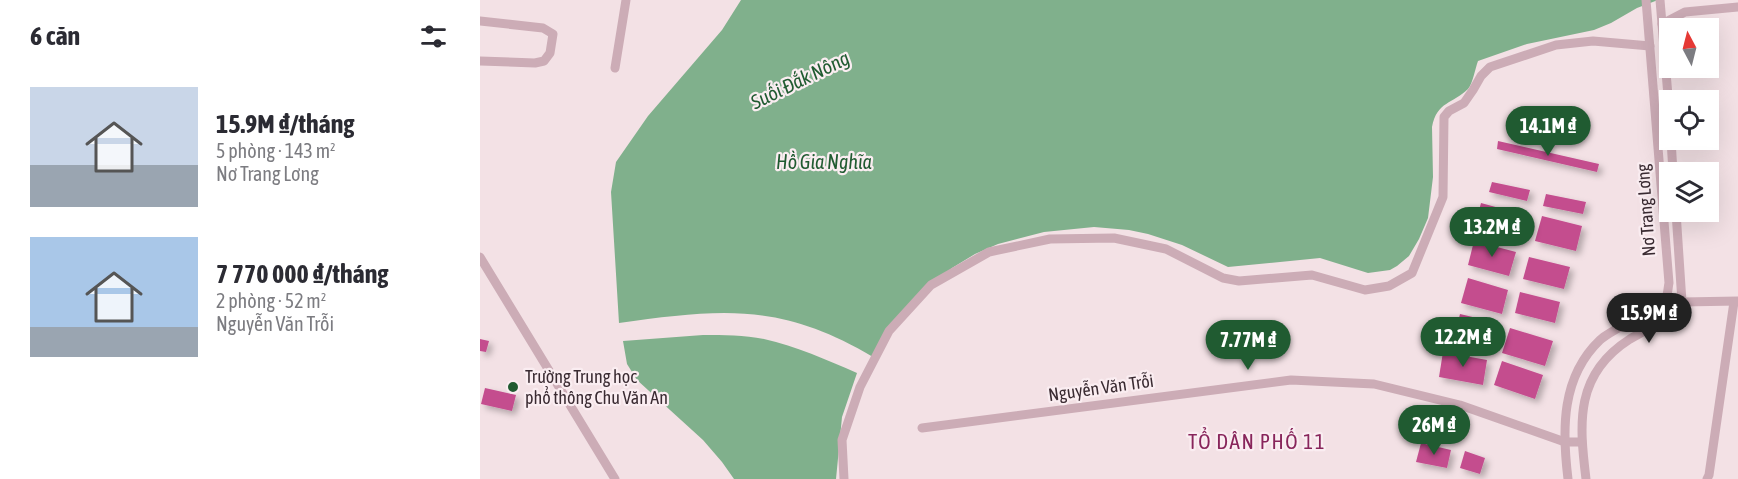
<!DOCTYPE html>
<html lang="vi">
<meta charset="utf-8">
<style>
body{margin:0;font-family:"Asap Condensed",sans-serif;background:#f2f2f3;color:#2b2b33;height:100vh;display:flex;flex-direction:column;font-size:22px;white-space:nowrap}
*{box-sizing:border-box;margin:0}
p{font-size:20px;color:#7c7c81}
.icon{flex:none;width:33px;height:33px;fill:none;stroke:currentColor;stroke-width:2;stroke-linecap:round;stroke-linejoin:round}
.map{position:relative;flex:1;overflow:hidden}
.drawer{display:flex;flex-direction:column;background:#fff;width:480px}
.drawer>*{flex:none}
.needle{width:39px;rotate:353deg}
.controls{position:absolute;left:1179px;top:18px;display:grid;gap:12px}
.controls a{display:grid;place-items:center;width:60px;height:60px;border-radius:0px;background:#fff;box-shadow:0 6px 24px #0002;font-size:30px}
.price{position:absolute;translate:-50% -51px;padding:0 14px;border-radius:21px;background:#205b31;color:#fff;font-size:20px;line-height:39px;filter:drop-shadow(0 2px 3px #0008)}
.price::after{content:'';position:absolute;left:50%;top:36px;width:18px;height:14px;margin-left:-9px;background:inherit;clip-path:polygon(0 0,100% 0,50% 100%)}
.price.on{background:#222;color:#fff}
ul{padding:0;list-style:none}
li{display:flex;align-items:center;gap:18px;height:150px;padding:0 30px}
li span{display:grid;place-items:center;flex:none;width:168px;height:120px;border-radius:0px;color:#555}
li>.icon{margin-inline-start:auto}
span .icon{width:72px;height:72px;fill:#fffc;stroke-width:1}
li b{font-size:26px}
h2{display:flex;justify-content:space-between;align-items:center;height:72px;padding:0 30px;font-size:26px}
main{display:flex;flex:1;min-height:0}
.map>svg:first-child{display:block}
</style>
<main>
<section class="drawer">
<h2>6 căn<svg class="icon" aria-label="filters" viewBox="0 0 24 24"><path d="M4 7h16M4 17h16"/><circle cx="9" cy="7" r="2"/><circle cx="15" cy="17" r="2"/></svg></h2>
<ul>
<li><span style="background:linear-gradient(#c9d6e8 65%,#9aa5b1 0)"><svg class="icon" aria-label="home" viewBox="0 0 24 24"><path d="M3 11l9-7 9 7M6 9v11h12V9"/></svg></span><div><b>15.9M ₫/tháng</b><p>5 phòng · 143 m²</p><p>Nơ Trang Lơng</p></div></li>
<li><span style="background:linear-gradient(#a9c7e8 75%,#9aa5b1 0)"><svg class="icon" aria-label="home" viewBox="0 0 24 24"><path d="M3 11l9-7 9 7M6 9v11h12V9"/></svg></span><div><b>7 770 000 ₫/tháng</b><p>2 phòng · 52 m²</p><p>Nguyễn Văn Trỗi</p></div></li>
</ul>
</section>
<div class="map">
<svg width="1258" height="479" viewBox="0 0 1258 479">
<defs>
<filter id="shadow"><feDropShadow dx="4" dy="4" stdDeviation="3" flood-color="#0004"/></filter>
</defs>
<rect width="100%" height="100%" fill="#f3e1e5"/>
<g fill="#80b08c">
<path d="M261 0H1178L1157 8 1131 23 1114 30 1047 44 998 61C995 69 993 83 988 89 973 104 957 101 952 127L953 177 948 218 939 239 929 256 917 266 910 270 888 273 840 258 748 267 702 245 668 234 649 230 614 227 564 232 518 244 495 254 472 268 446 290 393 357C301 302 241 309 139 323L131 192 136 162 168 116 242 30Z"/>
<path d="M223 335C244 335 264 335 284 339 316 346 347 360 377 373L362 417 356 479H254L242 462 223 440 157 380 147 364 143 341Z"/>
</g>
<g fill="#c44d8e" filter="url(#shadow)">
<path d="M1018 141 1119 164 1117 172 1017 149Z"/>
<path d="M1012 182 1050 190 1047 201 1009 192Z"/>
<path d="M1066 194 1106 202 1103 214 1063 206Z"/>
<path d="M1001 203 1045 215 1039 237 995 225Z"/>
<path d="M1062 216 1102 226 1096 251 1055 241Z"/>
<path d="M994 241 1036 252 1029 276 988 265Z"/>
<path d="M1049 257 1090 267 1084 289 1043 279Z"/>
<path d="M988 278 1028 290 1022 314 981 303Z"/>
<path d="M1040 292 1080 302 1075 323 1035 313Z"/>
<path d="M980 314 1018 323 1012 347 974 338Z"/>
<path d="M1030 328 1073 341 1065 366 1022 353Z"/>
<path d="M0 339 9 341 6 352 0 351Z"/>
<path d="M963 352 1007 360 1003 385 959 377Z"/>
<path d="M1022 361 1063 375 1055 399 1014 385Z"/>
<path d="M5 388 36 395 32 411 1 404Z"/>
<path d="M941 443 971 450 967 468 936 462Z"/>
<path d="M985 451 1005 458 1000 474 980 468Z"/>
</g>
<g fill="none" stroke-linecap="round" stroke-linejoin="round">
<g stroke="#ccacb6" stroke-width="9">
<path d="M1180 0 1190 120"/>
<path d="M0 21 63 28 73 34 70 53 64 61 55 63 0 61"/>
<path d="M1182 24 1205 12 1258 7"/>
<path d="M135 68 146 0"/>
<path d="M1191 140 1193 172"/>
<path d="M0 257 135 479"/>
<path d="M1186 298 1202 302 1258 301"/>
<path d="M442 428 811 380 894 384 980 405 1085 442H1101"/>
<path d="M364 479 362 440 380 387 409 331 451 285 509 252 570 239 634 238 686 249 743 278 759 281 832 275 885 290 909 286 932 273 963 197 964 117 969 111 984 103 993 90 1001 76 1010 67 1076 45 1113 41 1170 46"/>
<path d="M1088 479C1082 430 1081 377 1120 340 1133 328 1180 309 1186 297 1188 294 1188 287 1189 283L1166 0"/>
<path d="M1106 479C1099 422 1095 374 1150 339 1169 328 1189 320 1202 302L1196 212"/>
<path d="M1227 479 1229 475 1254 302"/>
</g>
</g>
<circle fill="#205b31" stroke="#faedf1" stroke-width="2" cx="33" cy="387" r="6"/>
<g text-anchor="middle" stroke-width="4.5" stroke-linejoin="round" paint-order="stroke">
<g font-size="18" fill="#3a2b32" stroke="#faedf1">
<text transform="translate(1166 210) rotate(-94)" y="6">Nơ Trang Lơng</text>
<text transform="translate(621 388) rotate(-8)" y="6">Nguyễn Văn Trỗi</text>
</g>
<g font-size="18" fill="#3a2b32" stroke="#faedf1" text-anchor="start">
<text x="45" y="383">Trường Trung học<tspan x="45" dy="21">phổ thông Chu Văn An</tspan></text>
</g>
<g font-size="20" font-style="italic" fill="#205b31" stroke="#faedf1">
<text transform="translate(320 80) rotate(-26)" y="7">Suối Đắk Nông</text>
<text x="344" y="169">Hồ Gia Nghĩa</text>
</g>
<g font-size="21" letter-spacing="1.5" fill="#88255b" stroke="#faedf1">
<text x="777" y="449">TỔ DÂN PHỐ 11</text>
</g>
</g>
</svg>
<div class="controls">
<a><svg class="needle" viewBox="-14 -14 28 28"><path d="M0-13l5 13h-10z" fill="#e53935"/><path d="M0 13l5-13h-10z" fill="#7c7c81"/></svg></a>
<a><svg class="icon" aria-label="locate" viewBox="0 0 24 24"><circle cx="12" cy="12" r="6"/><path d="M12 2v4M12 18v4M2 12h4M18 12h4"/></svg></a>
<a><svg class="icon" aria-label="layers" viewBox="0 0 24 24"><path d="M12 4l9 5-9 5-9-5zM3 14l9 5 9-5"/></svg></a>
</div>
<b class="price" style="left:1068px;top:157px">14.1M ₫</b>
<b class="price" style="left:1012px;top:258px">13.2M ₫</b>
<b class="price on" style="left:1169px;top:344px">15.9M ₫</b>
<b class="price" style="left:983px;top:368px">12.2M ₫</b>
<b class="price" style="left:768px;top:371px">7.77M ₫</b>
<b class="price" style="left:954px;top:456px">26M ₫</b>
</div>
</main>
